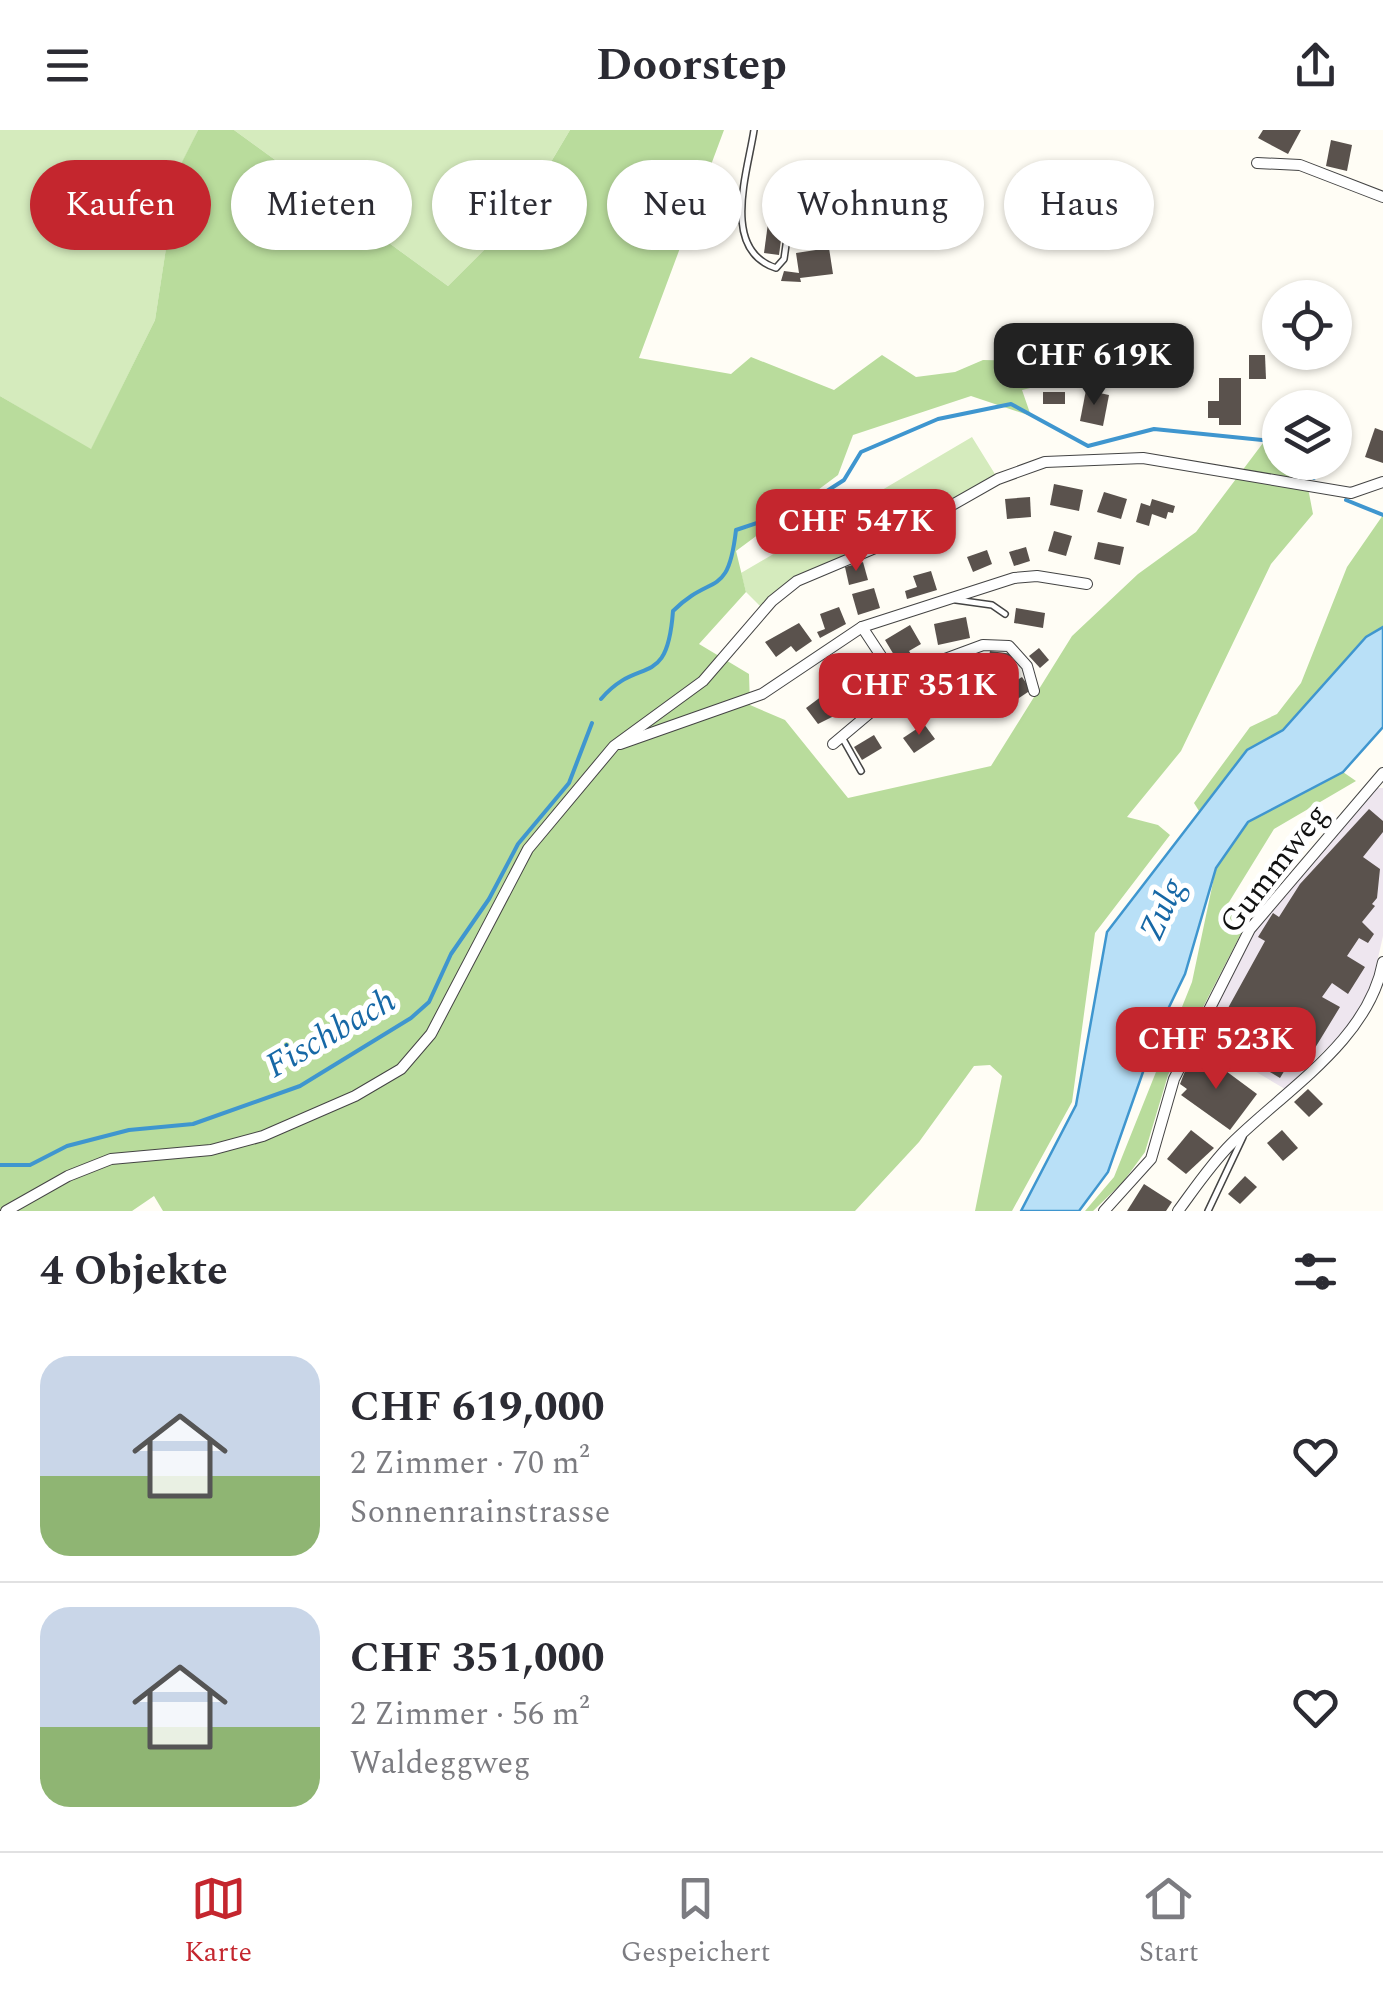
<!DOCTYPE html>
<html lang="de">
<meta charset="utf-8">
<style>
body{margin:0;font-family:Spectral,serif;background:#f2f2f3;color:#2b2b33;height:100vh;display:flex;flex-direction:column;font-size:38px;white-space:nowrap}
*{box-sizing:border-box;margin:0}
p{font-size:32px;color:#7c7c81}
.icon{flex:none;width:55px;height:55px;fill:none;stroke:currentColor;stroke-width:2;stroke-linecap:round;stroke-linejoin:round}
.map{position:relative;height:1081px;overflow:hidden}
.side{display:flex;flex-direction:column;background:#fff;flex:1}
.side>*{flex:none}
.banner{position:absolute;left:30px;top:30px;width:1325px;height:90px;display:flex;gap:20px}
.fabs{position:absolute;left:1262px;top:150px;display:grid;gap:20px}
.fabs a{display:grid;place-items:center;width:90px;height:90px;border-radius:50%;background:#fff;box-shadow:0 2px 8px #0004;font-size:50px}
.price{position:absolute;translate:-50% -85px;padding:0 22px;border-radius:20px;background:#c4262e;color:#fff;font-size:32px;line-height:65px;filter:drop-shadow(0 2px 5px #0008)}
.price::after{content:'';position:absolute;left:50%;top:60px;width:30px;height:22px;margin-left:-15px;background:inherit;clip-path:polygon(0 0,100% 0,50% 100%)}
.price.active{background:#222;color:#fff}
ul{padding:0;list-style:none}
li{display:flex;align-items:center;gap:30px;height:250px;padding:0 40px}
li+li{border-top:2px solid #e1e1e2}
li span{display:grid;place-items:center;flex:none;width:280px;height:200px;border-radius:30px;color:#555}
li>.icon{margin-inline-start:auto}
span .icon{width:120px;height:120px;fill:#fffc;stroke-width:1}
li b{font-size:42px}
h2{display:flex;justify-content:space-between;align-items:center;height:120px;padding:0 40px;font-size:42px}
.pill{padding:0 35px;border-radius:45px;background:#fff;box-shadow:0 2px 8px #0004;font-size:35px;line-height:90px}
.pill.active{background:#c4262e;color:#fff}
header{display:flex;justify-content:space-between;align-items:center;height:130px;padding:0 40px;background:#fff;font-size:45px;font-weight:700}
.dock{display:flex;justify-content:space-around;align-items:center;height:140px;border-top:2px solid #e1e1e2;background:#fff;font-size:28px;color:#7c7c81}
.dock a{display:grid;justify-items:center;gap:5px}
.dock .active{color:#c4262e}
.map>svg:first-child{display:block}
</style>
<header><svg class="icon" aria-label="menu" viewBox="0 0 24 24"><path d="M4 6h16M4 12h16M4 18h16"/></svg>Doorstep<svg class="icon" aria-label="share" viewBox="0 0 24 24"><path d="M12 15V3M7 8l5-5 5 5M5 13v7h14v-7"/></svg></header>
<div class="map">
<svg width="1383" height="1081" viewBox="0 0 1383 1081">
<rect width="100%" height="100%" fill="#fffdf5"/>
<path fill="#eee6ef" d="M1375 658H1383V806L1371 859 1350 896 1285 959 1192 904 1256 796Z"/>
<g fill="#d5ebbd">
<path d="M0 0H198L178 41 155 190 91 320 0 266Z"/>
<path d="M234 0H570L520 84 448 156Z"/>
<path d="M972 307 998 349 921 394 807 446 764 480 746 462 741 443Z"/>
</g>
<g fill="#b9dc9c">
<path d="M198 0H234L448 156 520 84 570 0H724L639 228 731 244 751 227 834 260 882 225 916 247 955 242 983 230 1031 231 1086 242 1093 256 1067 249 1022 260 1031 286 971 266 853 305 838 345 736 421 746 462 699 514 749 544 750 575 785 590 848 668 991 636 1072 506 1138 444 1196 402 1266 309 1280 319V332L1304 337 1313 384 1271 434 1181 621 1127 687 1158 695 1170 705 1095 803 1072 972 1012 1081H975L1002 946 990 935 974 936 919 1012 855 1081H163L154 1066 132 1081H0V266L91 319 155 190 178 40Z"/>
<path d="M1383 385V497L1365 507 1283 600 1247 620 1199 681 1194 673 1250 597 1277 584 1301 553 1347 437Z"/>
<path d="M1343 642 1356 651 1274 699 1226 777 1246 794 1168 945 1145 1022 1123 1052 1093 1081H1085L1114 1047 1192 852 1216 738 1248 692Z"/>
</g>
<path fill="#b9e0f7" stroke="#3f96cf" stroke-width="2.5" d="M1383 497V597L1343 642 1248 692 1216 738 1185 844 1157 902 1108 1042 1079 1081H1021L1076 975 1107 802 1247 620 1283 600 1366 507Z"/>
<g fill="none" stroke-linecap="round" stroke-linejoin="round">
<g stroke="#3f96cf" stroke-width="4">
<path d="M1296 332 1314 348"/>
<path d="M1346 370 1383 385"/>
<path d="M601 569C639 524 667 562 673 481 712 442 728 470 736 400L799 379 844 350 861 322 938 289 1011 274 1088 316 1154 299 1272 311 1280 318"/>
<path d="M0 1035H30L67 1016 129 1000 193 994 300 956 411 888 429 872 451 824 489 769 518 714 569 653 592 593"/>
</g>
</g>
<g fill="#5a524d">
<path d="M1263 0H1301L1288 24 1258 8Z"/>
<path d="M1331 10 1352 15 1347 41 1326 36Z"/>
<path d="M768 93 783 95 779 125 764 123Z"/>
<path d="M829 118 833 144 800 148 801 152 781 151 784 141 799 143 796 123Z"/>
<path d="M1249 225H1265L1266 249H1249Z"/>
<path d="M1219 248H1241V295H1219V288H1208V271H1219Z"/>
<path d="M1086 260 1109 265 1103 296 1080 291Z"/>
<rect x="1043" y="262" width="22" height="12"/>
<path d="M1375 298 1383 301V333L1365 327Z"/>
<path d="M1054 354 1083 360 1079 381 1050 375Z"/>
<path d="M1104 362 1127 369 1121 389 1097 382Z"/>
<path d="M1030 367 1031 387 1007 389 1005 369Z"/>
<path d="M1152 369 1175 376 1173 383 1168 382 1166 389 1152 384 1149 396 1136 392 1141 373 1150 376Z"/>
<path d="M1054 401 1072 406 1066 426 1048 421Z"/>
<path d="M1098 412 1124 417 1120 435 1094 429Z"/>
<path d="M1026 417 1030 431 1014 436 1009 422Z"/>
<path d="M987 420 992 434 973 442 967 427Z"/>
<path d="M863 432 868 450 849 455 845 437Z"/>
<path d="M931 441 937 460 907 469 905 461 917 457 913 446Z"/>
<path d="M874 458 880 478 858 485 852 464Z"/>
<path d="M839 477 846 494 820 508 817 502 825 499 820 484Z"/>
<path d="M1016 478 1045 483 1043 498 1014 493Z"/>
<path d="M966 487 970 508 938 515 934 494Z"/>
<path d="M799 493 812 511 796 522 791 516 776 527 765 512Z"/>
<path d="M910 495 921 514 909 521 913 527 900 535 885 510Z"/>
<path d="M1039 518 1049 530 1040 538 1029 526Z"/>
<path d="M990 521 1013 524 1010 541 987 538Z"/>
<path d="M880 543 889 556 868 569 860 557Z"/>
<path d="M939 547 952 566 931 581 918 562Z"/>
<path d="M1022 547 1031 560 1013 572 1004 558Z"/>
<path d="M826 563 831 570 840 564 850 578 818 594 806 578Z"/>
<path d="M924 594 935 609 914 623 903 608Z"/>
<path d="M874 605 882 618 862 630 854 617Z"/>
<path d="M1369 679 1383 691V702L1363 727 1380 739 1377 768 1372 774 1375 776 1362 792 1374 804 1368 813 1359 808 1347 826 1365 837 1348 864 1332 853 1322 867 1340 877 1315 918 1303 910 1280 948 1212 907 1265 811 1258 807 1273 783 1279 787 1300 754Z"/>
<path d="M1207 927 1257 964 1230 1000 1181 965 1187 959 1180 954 1189 931 1200 937Z"/>
<path d="M1308 959 1323 974 1309 987 1294 972Z"/>
<path d="M1191 1000 1214 1018 1186 1044 1167 1029Z"/>
<path d="M1282 1000 1298 1018 1283 1031 1267 1013Z"/>
<path d="M1245 1046 1257 1057 1240 1074 1228 1064Z"/>
<path d="M1144 1054 1172 1072 1166 1081H1127Z"/>
</g>
<g fill="none" stroke-linecap="round" stroke-linejoin="round">
<g stroke="#444" stroke-width="8">
<g id="service">
<path d="M754 0C748 41 720 120 776 138L784 129 788 101"/>
<path d="M956 470 992 475 1005 484"/>
<path d="M843 609 861 641"/>
<path d="M1208 1081 1243 1007"/>
</g>
</g>
<g stroke="#444" stroke-width="12">
<g id="minor">
<path d="M1257 33 1300 35 1383 67"/>
<path d="M862 497 889 538 902 545 983 515 1009 516 1027 536 1034 561"/>
<path d="M620 614 762 564 862 497 1014 448 1037 446 1087 454"/>
<path d="M833 614 896 561 902 545"/>
<path d="M6 1081 68 1046 111 1029 211 1020 263 1006 355 966 401 939 431 904 528 719 614 616 703 551 772 471 797 451 880 416 998 349 1045 332 1143 328 1351 363 1383 352"/>
<path d="M1104 1081 1151 1029 1174 949 1250 799 1383 643"/>
<path d="M1178 1081C1195 1058 1211 1034 1231 1014 1284 961 1369 910 1383 832"/>
</g>
</g>
<use href="#service" stroke="#fff" stroke-width="5"/>
<use href="#minor" stroke="#fff" stroke-width="10"/>
</g>
<g text-anchor="middle" stroke-width="10" stroke-linejoin="round" paint-order="stroke">
<g font-size="32" fill="#111" stroke="#fff">
<text transform="translate(1273 738) rotate(-52)" y="11">Gummweg</text>
</g>
<g font-size="35" font-style="italic" fill="#1768a6" stroke="#fff">
<text transform="translate(1161 779) rotate(-66)" y="12">Zulg</text>
<text transform="translate(330 902) rotate(-30)" y="12">Fischbach</text>
</g>
</g>
</svg>
<div class="fabs">
<a><svg class="icon" aria-label="locate" viewBox="0 0 24 24"><circle cx="12" cy="12" r="6"/><path d="M12 2v4M12 18v4M2 12h4M18 12h4"/></svg></a>
<a><svg class="icon" aria-label="layers" viewBox="0 0 24 24"><path d="M12 4l9 5-9 5-9-5zM3 14l9 5 9-5"/></svg></a>
</div>
<b class="price active" style="left:1094px;top:278px">CHF 619K</b>
<b class="price" style="left:856px;top:444px">CHF 547K</b>
<b class="price" style="left:919px;top:608px">CHF 351K</b>
<b class="price" style="left:1216px;top:962px">CHF 523K</b>
<div class="banner">
<a class="pill active">Kaufen</a>
<a class="pill">Mieten</a>
<a class="pill">Filter</a>
<a class="pill">Neu</a>
<a class="pill">Wohnung</a>
<a class="pill">Haus</a>
</div>
</div>
<section class="side">
<h2>4 Objekte<svg class="icon" aria-label="filters" viewBox="0 0 24 24"><path d="M4 7h16M4 17h16"/><circle cx="9" cy="7" r="2"/><circle cx="15" cy="17" r="2"/></svg></h2>
<ul>
<li><span style="background:linear-gradient(#c9d6e8 60%,#8fb573 0)"><svg class="icon" aria-label="home" viewBox="0 0 24 24"><path d="M3 11l9-7 9 7M6 9v11h12V9"/></svg></span><div><b>CHF 619,000</b><p>2 Zimmer · 70 m²</p><p>Sonnenrainstrasse</p></div><svg class="icon" aria-label="heart" viewBox="0 0 24 24"><path d="M12 20l-8-8c-3-5 5-10 8-4 3-6 11-1 8 4z"/></svg></li>
<li><span style="background:linear-gradient(#c9d6e8 60%,#8fb573 0)"><svg class="icon" aria-label="home" viewBox="0 0 24 24"><path d="M3 11l9-7 9 7M6 9v11h12V9"/></svg></span><div><b>CHF 351,000</b><p>2 Zimmer · 56 m²</p><p>Waldeggweg</p></div><svg class="icon" aria-label="heart" viewBox="0 0 24 24"><path d="M12 20l-8-8c-3-5 5-10 8-4 3-6 11-1 8 4z"/></svg></li>
</ul>
</section>
<nav class="dock">
<a class="active"><svg class="icon" aria-label="map" viewBox="0 0 24 24"><path d="M3 6l6-2 6 2 6-2v14l-6 2-6-2-6 2zM9 4v14M15 6v14"/></svg>Karte</a>
<a><svg class="icon" aria-label="saved" viewBox="0 0 24 24"><path d="M7 4h10v16l-5-4-5 4z"/></svg>Gespeichert</a>
<a><svg class="icon" aria-label="home" viewBox="0 0 24 24"><path d="M3 11l9-7 9 7M6 9v11h12V9"/></svg>Start</a>
</nav>
